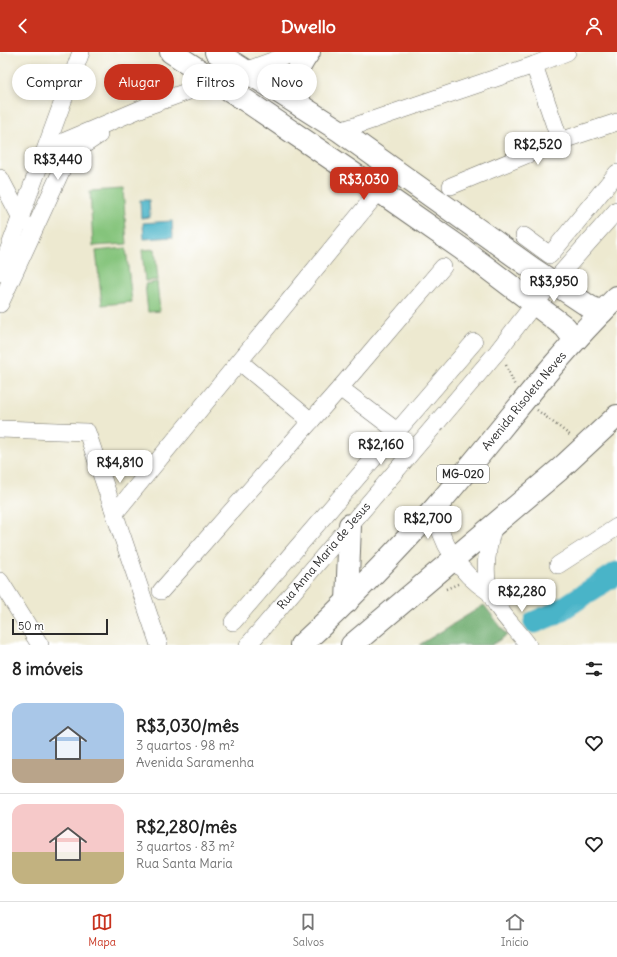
<!DOCTYPE html>
<html lang="pt">
<meta charset="utf-8">
<style>
body{margin:0;font-family:Delius,sans-serif;background:#f6f6f6;color:#222;height:100vh;display:flex;flex-direction:column;font-size:15px;white-space:nowrap}
*{box-sizing:border-box;margin:0}
p{font-size:13px;color:#767676}
.icon{flex:none;width:22px;height:22px;fill:none;stroke:currentColor;stroke-width:2;stroke-linecap:round;stroke-linejoin:round}
.map{position:relative;height:593px;overflow:hidden}
.drawer{display:flex;flex-direction:column;background:#fff;flex:1}
.drawer>*{flex:none}
.banner{position:absolute;left:12px;top:12px;width:400px;height:36px;display:flex;gap:8px}
.scale{position:absolute;left:12px;bottom:10px;width:96px;box-sizing:border-box;padding-left:4px;border:2px solid #2b2b2b;border-top:0;font-size:11px;line-height:14px;white-space:nowrap;color:#2b2b2b;-webkit-text-stroke:3px #fff;paint-order:stroke}
.price{position:absolute;translate:-50% -34px;padding:0 9px;border-radius:8px;background:#fff;color:#222;font-size:13px;line-height:26px;filter:drop-shadow(0 1px 2px #0008)}
.price::after{content:'';position:absolute;left:50%;top:24px;width:12px;height:9px;margin-left:-6px;background:inherit;clip-path:polygon(0 0,100% 0,50% 100%)}
.price.selected{background:#c8321e;color:#fff}
ul{padding:0;list-style:none}
li{display:flex;align-items:center;gap:12px;height:100px;padding:0 12px}
li+li{border-top:1px solid #e0e0e0}
li span{display:grid;place-items:center;flex:none;width:112px;height:80px;border-radius:12px;color:#555}
li>.icon{margin-inline-start:auto}
span .icon{width:48px;height:48px;fill:#fffc;stroke-width:1}
li b{font-size:17px}
h2{display:flex;justify-content:space-between;align-items:center;height:48px;padding:0 12px;font-size:17px}
.tag{padding:0 14px;border-radius:18px;background:#fff;box-shadow:0 2px 6px #0003;font-size:14px;line-height:36px}
.tag.selected{background:#c8321e;color:#fff}
header{display:flex;justify-content:space-between;align-items:center;height:52px;padding:0 12px;background:#c8321e;color:#fff;font-size:18px;font-weight:700}
.tabs{display:flex;justify-content:space-around;align-items:center;height:56px;border-top:1px solid #e0e0e0;background:#fff;font-size:11px;color:#767676}
.tabs a{display:grid;justify-items:center;gap:2px}
.tabs .selected{color:#c8321e}
.map>svg:first-child{display:block}
</style>
<header><svg class="icon" aria-label="back" viewBox="0 0 24 24"><path d="M15 5l-7 7 7 7"/></svg>Dwello<svg class="icon" aria-label="person" viewBox="0 0 24 24"><circle cx="12" cy="8" r="4"/><path d="M4 21q1-7 8-7t8 7"/></svg></header>
<div class="map">
<svg width="617" height="593" viewBox="0 0 617 593">
<rect width="100%" height="100%" fill="#fff"/>
<filter id="ink" filterUnits="userSpaceOnUse"><feTurbulence type="fractalNoise" baseFrequency=".025" numOctaves="2"/><feDisplacementMap in="SourceGraphic" scale="8" xChannelSelector="R" yChannelSelector="G"/><feConvolveMatrix kernelMatrix="1 2 1 2 8 2 1 2 1" color-interpolation-filters="sRGB"/></filter>
<filter id="wash" filterUnits="userSpaceOnUse"><feTurbulence type="fractalNoise" baseFrequency=".012" numOctaves="4" result="noise"/><feDisplacementMap in="SourceGraphic" scale="16" xChannelSelector="R" yChannelSelector="G"/><feGaussianBlur stdDeviation="0.9" result="paint"/><feColorMatrix in="noise" values="0 0 0 0 0 0 0 0 0 0 0 0 0 0 0 0 0 1.4 0 .05"/><feComposite in="paint" operator="in"/></filter>
<g filter="url(#wash)">
<rect width="100%" height="100%" fill="#ede9d0"/>
<g fill="#85c47c" stroke="#587854">
<path d="M123 137 127 192 93 194 90 139Z"/>
<path d="M126 196 132 250 102 253 96 199Z"/>
<path d="M155 197 158 228 145 229 142 198Z"/>
<path d="M157 230 160 259 148 260 145 232Z"/>
</g>
<path fill="#6caa6c" stroke="#4c6a4c" d="M484 553 507 583 492 593H419Z"/>
<g fill="#4ab4c8" stroke="#3a707a">
<path d="M140 148H149L150 165 141 166Z"/>
<path d="M172 169 173 185 144 187 143 171Z"/>
</g>
<g fill="none" stroke-linecap="round" stroke-linejoin="round">
<path stroke="#4ab4c8" stroke-width="23" d="M535 570 556 561 617 521"/>
</g>
</g>
<g filter="url(#ink)">
<g fill="none" stroke-linecap="round" stroke-linejoin="round">
<g stroke="#6f6e65" stroke-width="18">
<g id="minor">
<path d="M534 13 560 89"/>
<path d="M340 79 534 13 567 0"/>
<path d="M44 103 65 89 150 53 297 0"/>
<path d="M0 126 23 170"/>
<path d="M451 134 560 89 617 70"/>
<path d="M524 184 550 203 617 121"/>
<path d="M0 221 81 0"/>
<path d="M0 252 63 115 81 95 99 83"/>
<path d="M240 310 311 369"/>
<path d="M340 336 398 380"/>
<path d="M0 377 87 380 159 593"/>
<path d="M435 456C440 491 459 521 489 540"/>
<path d="M115 461 379 139"/>
<path d="M494 473C488 493 482 519 490 540 496 558 517 577 528 593"/>
<path d="M558 513 617 475"/>
<path d="M0 529 40 593"/>
<path d="M161 539 340 336 443 215"/>
<path d="M233 570 474 290"/>
<path id="s1" d="M248 593 497 300 534 252 617 158"/>
</g>
</g>
<g stroke="#6f6e65" stroke-width="24">
<g id="major">
<path d="M171 0 248 50 379 139 462 197 565 275 575 288"/>
<path d="M216 0 340 79 533 217 590 255 602 260"/>
<path d="M301 54C292 28 293 23 309 0"/>
</g>
</g>
<g stroke="#6f6e65" stroke-width="24">
<g id="highway">
<path d="M347 550 350 473"/>
<path id="s2" d="M301 593C348 550 392 504 435 456 496 386 550 310 617 245"/>
<path d="M352 593 559 418 617 364"/>
</g>
</g>
<g stroke="#6f6e65" stroke-width="2.5" stroke-dasharray="1 3" stroke-linecap="butt">
<path d="M506 313 515 334"/>
<path d="M537 358 571 384"/>
<path d="M446 537 458 532"/>
</g>
<use href="#minor" stroke="#fff" stroke-width="17"/>
<use href="#major" stroke="#fff" stroke-width="22"/>
<use href="#highway" stroke="#fff" stroke-width="22"/>
</g>
</g>
<g text-anchor="middle" stroke-width="3" stroke-linejoin="round" paint-order="stroke">
<rect fill="#fff" stroke="#6b6b6b" stroke-width="1" x="437" y="413" width="52" height="18" rx="3"/>
<g font-size="11" font-weight="bold" fill="#2b2b2b">
<text x="463" y="426">MG-020</text>
</g>
<g font-size="12" fill="#2b2b2b" stroke="#fff">
<text dy="4" stroke="none"><textPath href="#s2" startOffset="331">Avenida Risoleta Neves</textPath></text>
<text dy="4" stroke="none"><textPath href="#s1" startOffset="117">Rua Anna Maria de Jesus</textPath></text>
</g>
</g>
</svg>
<div class="scale">50 m</div>
<b class="price" style="left:538px;top:114px">R$2,520</b>
<b class="price" style="left:58px;top:129px">R$3,440</b>
<b class="price selected" style="left:364px;top:149px">R$3,030</b>
<b class="price" style="left:554px;top:251px">R$3,950</b>
<b class="price" style="left:381px;top:414px">R$2,160</b>
<b class="price" style="left:120px;top:432px">R$4,810</b>
<b class="price" style="left:428px;top:488px">R$2,700</b>
<b class="price" style="left:522px;top:561px">R$2,280</b>
<div class="banner">
<a class="tag">Comprar</a>
<a class="tag selected">Alugar</a>
<a class="tag">Filtros</a>
<a class="tag">Novo</a>
</div>
</div>
<section class="drawer">
<h2>8 imóveis<svg class="icon" aria-label="filters" viewBox="0 0 24 24"><path d="M4 7h16M4 17h16"/><circle cx="9" cy="7" r="2"/><circle cx="15" cy="17" r="2"/></svg></h2>
<ul>
<li><span style="background:linear-gradient(#a9c7e8 70%,#b9a48a 0)"><svg class="icon" aria-label="home" viewBox="0 0 24 24"><path d="M3 11l9-7 9 7M6 9v11h12V9"/></svg></span><div><b>R$3,030/mês</b><p>3 quartos · 98 m²</p><p>Avenida Saramenha</p></div><svg class="icon" aria-label="heart" viewBox="0 0 24 24"><path d="M12 20l-8-8c-3-5 5-10 8-4 3-6 11-1 8 4z"/></svg></li>
<li><span style="background:linear-gradient(#f6c9c9 60%,#c2b280 0)"><svg class="icon" aria-label="home" viewBox="0 0 24 24"><path d="M3 11l9-7 9 7M6 9v11h12V9"/></svg></span><div><b>R$2,280/mês</b><p>3 quartos · 83 m²</p><p>Rua Santa Maria</p></div><svg class="icon" aria-label="heart" viewBox="0 0 24 24"><path d="M12 20l-8-8c-3-5 5-10 8-4 3-6 11-1 8 4z"/></svg></li>
</ul>
</section>
<nav class="tabs">
<a class="selected"><svg class="icon" aria-label="map" viewBox="0 0 24 24"><path d="M3 6l6-2 6 2 6-2v14l-6 2-6-2-6 2zM9 4v14M15 6v14"/></svg>Mapa</a>
<a><svg class="icon" aria-label="saved" viewBox="0 0 24 24"><path d="M7 4h10v16l-5-4-5 4z"/></svg>Salvos</a>
<a><svg class="icon" aria-label="home" viewBox="0 0 24 24"><path d="M3 11l9-7 9 7M6 9v11h12V9"/></svg>Início</a>
</nav>
